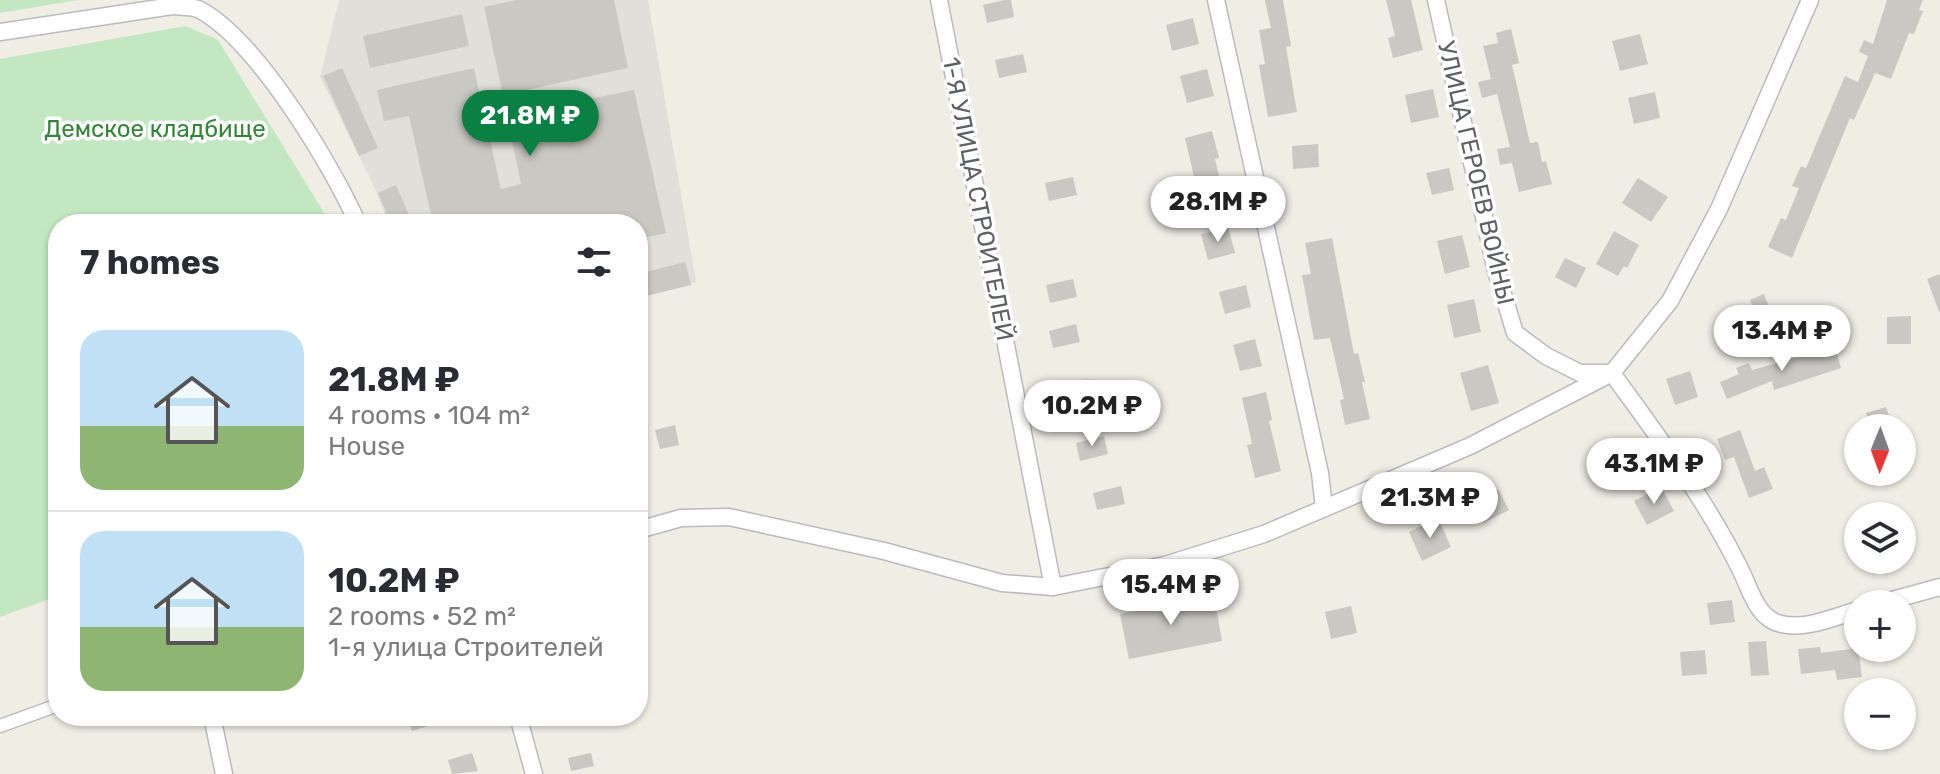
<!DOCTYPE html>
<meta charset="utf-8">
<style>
body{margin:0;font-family:Rubik,sans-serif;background:#f2f2f3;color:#2b2b33;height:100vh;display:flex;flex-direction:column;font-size:30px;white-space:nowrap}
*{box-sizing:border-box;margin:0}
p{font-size:26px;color:#7c7c81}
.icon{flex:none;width:44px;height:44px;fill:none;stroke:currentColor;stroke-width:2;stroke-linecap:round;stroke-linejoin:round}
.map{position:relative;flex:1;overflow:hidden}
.panel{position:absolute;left:48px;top:214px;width:600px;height:512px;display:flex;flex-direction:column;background:#fff;border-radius:32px;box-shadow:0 2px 6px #0004}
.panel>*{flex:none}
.needle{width:52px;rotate:181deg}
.fabs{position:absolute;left:1844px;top:414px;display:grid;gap:16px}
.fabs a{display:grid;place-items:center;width:72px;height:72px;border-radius:50%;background:#fff;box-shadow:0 2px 6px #0004;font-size:40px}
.price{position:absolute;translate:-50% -68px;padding:0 18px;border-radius:28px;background:#fff;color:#222;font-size:26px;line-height:52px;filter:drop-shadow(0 2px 4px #0008)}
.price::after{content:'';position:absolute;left:50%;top:48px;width:24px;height:18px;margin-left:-12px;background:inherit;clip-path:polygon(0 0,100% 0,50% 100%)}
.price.selected{background:#0b8043;color:#fff}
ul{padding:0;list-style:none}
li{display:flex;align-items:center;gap:24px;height:200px;padding:0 32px}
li+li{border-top:2px solid #e1e1e2}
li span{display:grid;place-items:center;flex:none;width:224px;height:160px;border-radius:24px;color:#555}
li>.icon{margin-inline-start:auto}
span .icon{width:96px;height:96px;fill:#fffc;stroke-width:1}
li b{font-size:34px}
h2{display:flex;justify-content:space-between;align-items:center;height:96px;padding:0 32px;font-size:34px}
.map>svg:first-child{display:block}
</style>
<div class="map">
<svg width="1940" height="774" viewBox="0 0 1940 774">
<rect width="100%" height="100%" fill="#f0ede5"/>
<path fill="#e1dfda" d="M339 0H648L696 282 638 298V224H389L372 182 320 77Z"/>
<g fill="#c2e7c1">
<path d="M0 0H78L0 13Z"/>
<path d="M186 26 218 40 331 224H58V596L0 617V59Z"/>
</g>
<g fill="#cac8c2">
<path d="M516 0H614L628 68 503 95 484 7Z"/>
<path d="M1004 0H1011L1014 17 987 23 983 5Z"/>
<path d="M1265 0H1283L1291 46 1286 47 1297 112 1268 117 1259 65 1265 64 1259 30 1271 28Z"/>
<path d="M1386 0H1411L1423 50 1393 58 1388 38 1395 36Z"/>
<path d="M1887 0H1923L1919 10 1923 11 1914 34 1909 33 1891 79 1875 73 1854 120 1850 118 1792 258 1768 247 1781 218 1786 220 1799 188 1792 186 1801 166 1806 168 1845 76 1858 82 1868 56 1859 52 1864 40 1873 44Z"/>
<path d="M462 14 469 46 370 68 363 36Z"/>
<path d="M1193 18 1199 44 1172 51 1166 25Z"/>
<path d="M1511 29 1519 63 1512 65 1530 143 1538 142 1542 162 1546 161 1552 184 1519 192 1512 163 1500 165 1497 149 1510 147 1497 94 1482 98 1478 82 1491 79 1483 46 1498 43 1496 33Z"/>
<path d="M1640 34 1648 64 1620 71 1612 41Z"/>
<path d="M1023 54 1027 72 999 78 995 60Z"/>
<path d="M342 68 378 148 359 156 323 76Z"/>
<path d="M474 68 501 189 521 184 507 116 634 90 666 233 638 239V224H491L490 214 452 224H433L409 116 384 121 377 90Z"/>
<path d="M1207 69 1214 96 1187 103 1180 76Z"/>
<path d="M1433 89 1439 117 1411 123 1405 95Z"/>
<path d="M1655 92 1660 118 1634 124 1628 98Z"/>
<path d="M1212 131 1219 158 1215 159 1226 205 1202 211 1185 138Z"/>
<path d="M1318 144 1319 167 1293 169 1292 146Z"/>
<path d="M1449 168 1454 190 1432 195 1426 173Z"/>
<path d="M1073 177 1077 195 1049 201 1045 183Z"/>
<path d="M1638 178 1668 197 1651 222 1622 203Z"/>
<path d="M396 185 413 224H391L378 193Z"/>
<path d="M1228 227 1235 253 1208 260 1201 234Z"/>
<path d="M1614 231 1639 245 1627 268 1624 266 1618 276 1596 264Z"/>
<path d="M1462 235 1470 267 1445 274 1437 241Z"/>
<path d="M1332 238 1354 354 1358 353 1365 382H1362L1370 419 1345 425 1340 400 1344 399 1330 338 1314 340 1302 275 1311 274 1305 243Z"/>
<path d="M1565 258 1586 268 1576 288 1555 277Z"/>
<path d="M685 262 691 285 638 298V274Z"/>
<path d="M1940 274V312H1939L1927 279Z"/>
<path d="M1073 279 1077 297 1050 303 1046 285Z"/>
<path d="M1246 285 1251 307 1225 314 1219 292Z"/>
<path d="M1764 294 1772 315 1749 324 1745 313 1754 309 1750 300Z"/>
<path d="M1474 299 1481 332 1454 338 1447 305Z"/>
<path d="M1911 316V344H1887V317Z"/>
<path d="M1076 324 1080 342 1053 348 1049 331Z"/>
<path d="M1255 339 1262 366 1240 371 1233 345Z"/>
<path d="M1835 347 1841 368 1774 390 1772 381 1727 399 1720 382 1739 374 1736 368 1749 363 1752 370Z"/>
<path d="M1488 365 1499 403 1471 411 1460 373Z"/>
<path d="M1690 371 1698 397 1675 405 1666 379Z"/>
<path d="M1089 379 1093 397 1066 403 1062 385Z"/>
<path d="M1266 392 1272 420 1269 421 1281 471 1255 478 1247 445 1252 444 1242 398Z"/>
<path d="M1886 407 1893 428H1870L1866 413Z"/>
<path d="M675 425 679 445 660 449 655 430Z"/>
<path d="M1740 430 1755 471 1764 467 1773 489 1749 498 1734 457 1725 460 1717 439Z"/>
<path d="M1104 436 1108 454 1080 461 1076 443Z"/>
<path d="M1121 486 1125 504 1097 510 1093 493Z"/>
<path d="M1661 487 1674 511 1647 525 1634 501Z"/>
<path d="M1498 489 1509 510 1483 523 1472 501Z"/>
<path d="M1438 518 1451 547 1422 561 1409 532Z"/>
<path d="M1214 596 1222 641 1129 659 1120 614Z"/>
<path d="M1732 600 1735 622 1710 625 1707 603Z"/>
<path d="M1351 606 1357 633 1331 639 1325 612Z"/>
<path d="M1766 641 1769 675 1751 676 1748 642Z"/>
<path d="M1820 647 1821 653 1858 648 1862 677 1837 680 1835 670 1801 674 1798 649Z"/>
<path d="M1705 650 1707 674 1682 676 1680 652Z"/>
<path d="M407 716H451V719L412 731Z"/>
<path d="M472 753 478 771 452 774 448 760Z"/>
<path d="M591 753 594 766 571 771 568 758Z"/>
</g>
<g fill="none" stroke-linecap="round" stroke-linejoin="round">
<g stroke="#b8bbbf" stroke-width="15">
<path id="pedestrian" d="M0 726 58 705"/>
</g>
<g stroke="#b8bbbf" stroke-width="19">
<g id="minor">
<path d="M939 0 1053 587"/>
<path d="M1216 0 1320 473 1324 508"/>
<path d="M1436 0 1496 271 1515 333 1546 356 1580 373H1611"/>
<path d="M0 32 172 6C181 7 195 6 202 11 258 43 332 165 358 224"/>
<path d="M1612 373C1658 437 1708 502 1742 573 1751 592 1758 619 1781 624 1806 630 1834 617 1858 610"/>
<path d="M638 530 681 518 729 517 884 551 1002 583 1053 587 1165 565 1264 534 1470 446 1612 373 1670 301 1719 209 1810 0"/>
<path d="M1878 604 1940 587"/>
<path d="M212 716 224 774"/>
<path d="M518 716 534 774"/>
</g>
</g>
<use href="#pedestrian" stroke="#fff" stroke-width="12"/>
<use href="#minor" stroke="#fff" stroke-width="16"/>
</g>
<g text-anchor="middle" stroke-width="7" stroke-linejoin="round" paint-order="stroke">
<g font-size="24" fill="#348637" stroke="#fff">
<text x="155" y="137">Демское кладбище</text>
</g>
<g font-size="24" fill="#5d6166" stroke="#fff">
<text transform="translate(1476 173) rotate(77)" y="8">УЛИЦА ГЕРОЕВ ВОЙНЫ</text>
<text transform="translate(978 199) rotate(79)" y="8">1-Я УЛИЦА СТРОИТЕЛЕЙ</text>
</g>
</g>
</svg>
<div class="fabs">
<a><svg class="needle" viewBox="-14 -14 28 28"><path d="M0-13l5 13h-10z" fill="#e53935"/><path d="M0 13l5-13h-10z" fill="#7c7c81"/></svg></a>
<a><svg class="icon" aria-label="layers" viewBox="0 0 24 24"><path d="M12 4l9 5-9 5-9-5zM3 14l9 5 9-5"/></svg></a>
<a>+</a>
<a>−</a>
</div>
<b class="price selected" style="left:530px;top:158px">21.8M ₽</b>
<b class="price" style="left:1218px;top:244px">28.1M ₽</b>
<b class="price" style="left:1782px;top:373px">13.4M ₽</b>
<b class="price" style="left:1092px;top:448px">10.2M ₽</b>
<b class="price" style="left:1654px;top:506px">43.1M ₽</b>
<b class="price" style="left:1430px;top:540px">21.3M ₽</b>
<b class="price" style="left:1171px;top:627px">15.4M ₽</b>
<section class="panel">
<h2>7 homes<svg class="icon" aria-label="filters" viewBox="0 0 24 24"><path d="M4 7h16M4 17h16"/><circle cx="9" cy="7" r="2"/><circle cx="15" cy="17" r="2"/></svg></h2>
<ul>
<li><span style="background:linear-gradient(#bfe0f5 60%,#8fb573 0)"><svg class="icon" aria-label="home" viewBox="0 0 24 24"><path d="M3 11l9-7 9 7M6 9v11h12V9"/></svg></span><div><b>21.8M ₽</b><p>4 rooms · 104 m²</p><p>House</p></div></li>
<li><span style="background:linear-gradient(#bfe0f5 60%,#8fb573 0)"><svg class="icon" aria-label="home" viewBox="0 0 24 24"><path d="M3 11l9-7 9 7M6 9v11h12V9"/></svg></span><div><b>10.2M ₽</b><p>2 rooms · 52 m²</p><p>1-я улица Строителей</p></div></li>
</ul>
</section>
</div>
